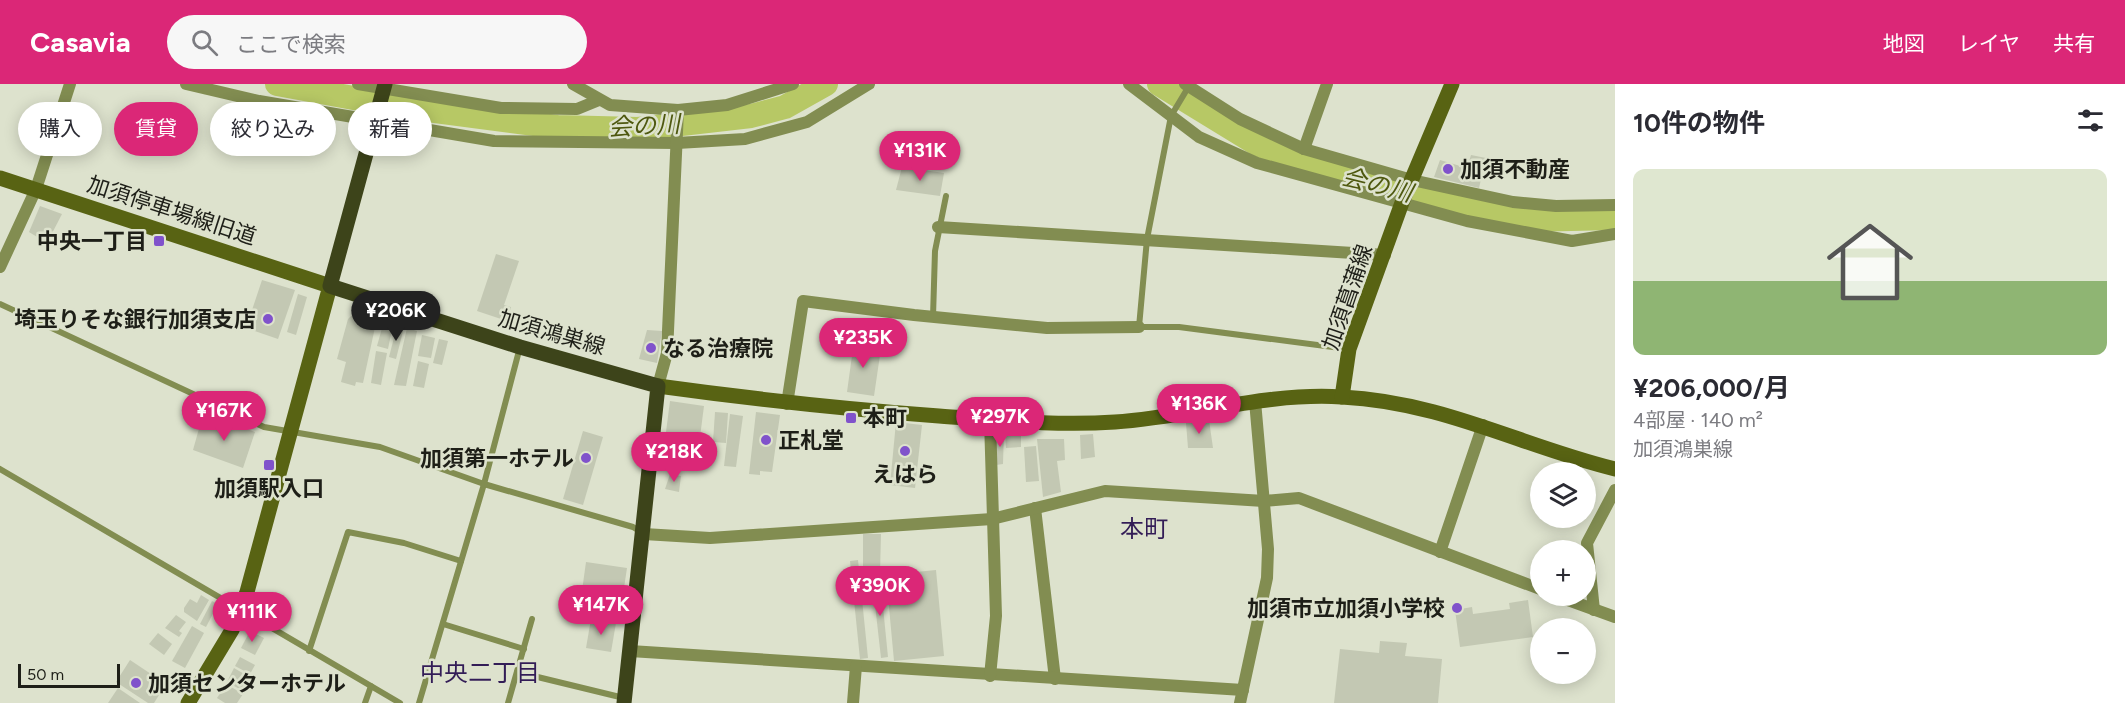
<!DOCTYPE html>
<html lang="ja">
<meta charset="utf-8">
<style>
body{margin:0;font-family:Figtree,"Noto Sans JP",sans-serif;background:#f7f7f7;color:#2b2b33;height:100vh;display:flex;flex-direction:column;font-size:22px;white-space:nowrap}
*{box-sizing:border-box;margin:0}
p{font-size:20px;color:#7c7c81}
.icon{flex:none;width:33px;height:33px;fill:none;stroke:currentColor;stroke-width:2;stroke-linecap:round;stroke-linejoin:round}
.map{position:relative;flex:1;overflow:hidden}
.panel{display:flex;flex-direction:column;background:#fff;width:510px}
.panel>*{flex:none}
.banner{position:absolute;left:18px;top:18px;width:570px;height:54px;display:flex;gap:12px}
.controls{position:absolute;left:1530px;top:378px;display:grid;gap:12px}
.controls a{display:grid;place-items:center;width:66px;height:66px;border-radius:50%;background:#fff;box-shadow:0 3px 15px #0003;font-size:30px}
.scale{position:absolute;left:18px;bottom:15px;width:102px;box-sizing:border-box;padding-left:6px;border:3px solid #1e1f18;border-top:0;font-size:16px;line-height:21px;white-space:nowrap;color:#1e1f18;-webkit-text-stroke:4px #dde2cd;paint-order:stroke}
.price{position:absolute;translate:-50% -51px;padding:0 14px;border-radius:21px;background:#db2777;color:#fff;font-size:20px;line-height:39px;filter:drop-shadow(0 2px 3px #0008)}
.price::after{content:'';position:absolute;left:50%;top:36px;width:18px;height:14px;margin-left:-9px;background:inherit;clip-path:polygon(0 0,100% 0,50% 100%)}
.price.on{background:#222;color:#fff}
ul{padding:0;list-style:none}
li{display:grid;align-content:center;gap:12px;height:318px;padding:0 18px}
li span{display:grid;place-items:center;height:186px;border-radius:12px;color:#555}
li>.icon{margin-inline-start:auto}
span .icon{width:108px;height:108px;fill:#fffc;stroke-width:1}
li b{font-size:26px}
h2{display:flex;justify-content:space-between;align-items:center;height:72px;padding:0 18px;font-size:26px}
.chip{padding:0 21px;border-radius:27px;background:#fff;box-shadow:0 3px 15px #0003;font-size:21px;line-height:54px}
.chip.on{background:#db2777;color:#fff}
header{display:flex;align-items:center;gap:36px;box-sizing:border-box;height:84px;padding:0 30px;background:#db2777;color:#fff}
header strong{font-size:28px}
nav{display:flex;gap:33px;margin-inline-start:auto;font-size:21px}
.search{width:420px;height:54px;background:#f7f7f7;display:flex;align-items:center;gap:15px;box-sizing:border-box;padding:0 21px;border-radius:33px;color:#7c7c81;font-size:22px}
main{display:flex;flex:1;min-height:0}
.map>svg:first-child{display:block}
</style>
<header>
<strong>Casavia</strong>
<div class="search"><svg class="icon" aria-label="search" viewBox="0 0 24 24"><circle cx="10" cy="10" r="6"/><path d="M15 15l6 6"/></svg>ここで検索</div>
<nav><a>地図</a><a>レイヤ</a><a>共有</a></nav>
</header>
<main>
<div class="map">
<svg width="1615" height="619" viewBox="0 0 1615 619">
<rect width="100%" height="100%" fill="#dde2cd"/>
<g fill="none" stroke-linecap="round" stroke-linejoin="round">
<g stroke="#b7c865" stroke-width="24">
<path d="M277 0 397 22 557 43 638 45 751 32 785 23 826 0"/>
<path d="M1159 0 1257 60 1348 96 1528 136 1615 134"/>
</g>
</g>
<g fill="#c3c8b3">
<path d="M1471 71 1486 74 1479 104 1434 93 1440 76 1467 84Z"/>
<path d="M902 83 944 89 940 112 896 106Z"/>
<path d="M40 122 62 130 47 159 29 148Z"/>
<path d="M496 170 519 177 504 221 511 223 507 237 477 227Z"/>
<path d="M262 196 295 206 278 255 246 244Z"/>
<path d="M298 210 307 213 296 251 287 248Z"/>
<path d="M354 229 377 234 363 299 356 298 355 302 341 298 346 278 337 275 348 235Z"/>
<path d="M384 237 393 240 388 265 377 262Z"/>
<path d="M397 242 404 243 396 275 389 273Z"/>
<path d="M407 244 417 247 406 302 394 301Z"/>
<path d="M647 246 662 247 657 279 639 275Z"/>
<path d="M422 251 435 254 431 274 418 272Z"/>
<path d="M439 255 448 257 442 281 433 279Z"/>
<path d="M854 257 874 259 873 270 880 271 874 312 847 308Z"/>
<path d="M376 267 387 269 381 301 371 299Z"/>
<path d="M418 277 429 280 424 304 413 302Z"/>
<path d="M670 317 704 322 697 376 663 371Z"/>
<path d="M715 328 728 329 726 359 713 358Z"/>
<path d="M756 328 780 331 772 388 760 387V391L749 390Z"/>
<path d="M730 330 743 332 736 383 724 382Z"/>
<path d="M212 332 255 348 243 384 193 366 200 341 207 343Z"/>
<path d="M1209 336 1213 364H1188L1186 339Z"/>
<path d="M896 338 922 341 915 404 890 401Z"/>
<path d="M583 347 603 353 583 421 563 415Z"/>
<path d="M997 347H1004L1003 380 996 381Z"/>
<path d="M1005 348 1021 349V363L1006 364Z"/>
<path d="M1093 350 1095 373 1081 375 1080 351Z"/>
<path d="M1037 355H1064L1065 376 1057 377 1061 408 1043 413Z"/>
<path d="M1036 362 1039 397 1026 398 1024 363Z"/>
<path d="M670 390 681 392 679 408 665 405Z"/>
<path d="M863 450H881L880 489H863Z"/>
<path d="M858 476 868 574 860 575 850 477Z"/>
<path d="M586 478 627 484 622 517 581 514Z"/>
<path d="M936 486 944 572 894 577 886 491Z"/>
<path d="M880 493 888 573 881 574 872 494Z"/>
<path d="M201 511 209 516 197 537 184 528V524L190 515 197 519Z"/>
<path d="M1528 516 1533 553 1460 563 1455 526 1472 523 1473 530 1510 525 1509 519Z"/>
<path d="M212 517 218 520 206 543 200 540Z"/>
<path d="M176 531 186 538 179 547 182 549 179 553 165 544Z"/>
<path d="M591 535 616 539 611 568 586 564Z"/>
<path d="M192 542 204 549 185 584 172 577Z"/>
<path d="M250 547 264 554 255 571 241 564Z"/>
<path d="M158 549 172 560 164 571 149 560Z"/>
<path d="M1380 557 1407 559 1405 572 1442 575 1438 619H1334L1340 565 1379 569Z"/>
<path d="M240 573 255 581 250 590 235 582Z"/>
<path d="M130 576 166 600 154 619H148L116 598Z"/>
<path d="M234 584 251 594 243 607 227 598Z"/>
<path d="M226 600 243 610 237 619H225L217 614Z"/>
<path d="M118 604 140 619H108Z"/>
</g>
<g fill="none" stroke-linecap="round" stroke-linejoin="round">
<g stroke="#828d51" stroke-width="6">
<path d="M1189 2 1171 32 1147 155 1139 243H1179L1348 265"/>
<path d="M0 220 264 343 380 363 484 400 633 443 641 448"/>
<path d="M933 233 935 167 946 112"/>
<path d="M0 385 400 619"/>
<path d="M443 540 524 565"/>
<path d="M309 567 348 448 404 459 461 477"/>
<path d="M517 588 624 614"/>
<path d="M365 619 371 602"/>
<path d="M419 619 484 400 520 263"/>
<path d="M508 619 532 535"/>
</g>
<g stroke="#828d51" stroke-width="12">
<path d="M186 0 259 17 494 57 677 59 745 55 807 38 869 0"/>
<path d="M358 0 501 24 577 25 599 16"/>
<path d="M573 0 610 21 678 26 727 21 793 0"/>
<path d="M1129 0 1199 53 1257 79 1467 137 1572 157 1615 150"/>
<path d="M1185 0 1240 35 1304 65 1412 96 1513 118 1556 122 1615 121"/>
<path d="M1304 65 1327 0"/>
<path d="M938 143 1385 171"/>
<path d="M0 183 36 105 70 0"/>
<path d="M658 302 667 269 678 26"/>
<path d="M787 320 803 217 914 231 1047 244 1139 243"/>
<path d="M1035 424 1055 595"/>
<path d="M644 450 710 454 992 435 1105 407 1264 417 1299 414 1540 505"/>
<path d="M1440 468 1483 341"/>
<path d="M1557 512 1615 533"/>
<path d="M1594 526 1587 459 1615 406"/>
<path d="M630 567 1243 606"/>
<path d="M990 592 996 532 990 336"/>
<path d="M853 619 856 582"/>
<path d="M1240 619 1267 494 1268 465 1255 317"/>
</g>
<g stroke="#586313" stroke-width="15">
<path d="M0 94 330 202 247 508 232 546 188 619"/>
<path d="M658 302C752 315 845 325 939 332 998 336 1056 342 1115 338 1191 333 1265 308 1342 313 1443 318 1521 362 1615 385"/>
<path d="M1342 313 1349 265 1403 116 1452 0"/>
</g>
<path stroke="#3d441a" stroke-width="15" d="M385 0 330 202 520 263 658 302 624 619"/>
</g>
<g fill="#8052cb" stroke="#dde2cd" stroke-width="2">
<circle cx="1448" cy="85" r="6"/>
<rect x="153" y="151" width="12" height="12" rx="3"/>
<circle cx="268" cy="235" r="6"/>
<circle cx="651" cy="264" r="6"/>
<rect x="845" y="328" width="12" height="12" rx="3"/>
<circle cx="766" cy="356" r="6"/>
<circle cx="905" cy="367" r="6"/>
<circle cx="586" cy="374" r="6"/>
<rect x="263" y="375" width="12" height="12" rx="3"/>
<circle cx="1457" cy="524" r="6"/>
<circle cx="136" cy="599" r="6"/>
</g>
<g text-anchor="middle" stroke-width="5" stroke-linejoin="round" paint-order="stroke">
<g font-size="22" font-weight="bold" fill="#1e1f18" stroke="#dde2cd" text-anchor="start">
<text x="1460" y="93">加須不動産</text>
<text x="147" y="165" text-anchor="end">中央一丁目</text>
<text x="256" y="243" text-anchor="end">埼玉りそな銀行加須支店</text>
<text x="663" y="272">なる治療院</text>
<text x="863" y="342">本町</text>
<text x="778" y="364">正札堂</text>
<text x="574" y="382" text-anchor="end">加須第一ホテル</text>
<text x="905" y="398" text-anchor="middle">えはら</text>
<text x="269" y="412" text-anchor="middle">加須駅入口</text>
<text x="1445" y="532" text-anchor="end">加須市立加須小学校</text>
<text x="148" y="607">加須センターホテル</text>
</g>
<g font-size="22" fill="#1e1f18" stroke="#dde2cd">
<text transform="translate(172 126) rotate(18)" y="8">加須停車場線旧道</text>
<text transform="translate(1347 213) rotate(-71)" y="8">加須菖蒲線</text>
<text transform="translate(552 248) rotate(16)" y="8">加須鴻巣線</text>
</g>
<g font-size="24" font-style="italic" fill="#4e580f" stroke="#dde2cd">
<text transform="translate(644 42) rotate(-3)" y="8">会の川</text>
<text transform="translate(1377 101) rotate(14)" y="8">会の川</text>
</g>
<g font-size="24" fill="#331d57" stroke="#dde2cd">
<text x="1144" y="453">本町</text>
<text x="480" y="597">中央二丁目</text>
</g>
</g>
</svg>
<div class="controls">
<a><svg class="icon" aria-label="layers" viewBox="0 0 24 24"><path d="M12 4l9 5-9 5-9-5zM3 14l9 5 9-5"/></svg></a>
<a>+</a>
<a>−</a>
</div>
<div class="scale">50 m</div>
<b class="price" style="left:920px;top:98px">¥131K</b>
<b class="price on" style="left:396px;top:258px">¥206K</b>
<b class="price" style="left:863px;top:285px">¥235K</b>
<b class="price" style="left:1199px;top:351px">¥136K</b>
<b class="price" style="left:224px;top:358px">¥167K</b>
<b class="price" style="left:1000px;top:364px">¥297K</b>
<b class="price" style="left:674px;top:399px">¥218K</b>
<b class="price" style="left:880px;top:533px">¥390K</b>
<b class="price" style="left:601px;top:552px">¥147K</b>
<b class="price" style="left:252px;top:559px">¥111K</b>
<div class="banner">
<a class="chip">購入</a>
<a class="chip on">賃貸</a>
<a class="chip">絞り込み</a>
<a class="chip">新着</a>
</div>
</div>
<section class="panel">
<h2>10件の物件<svg class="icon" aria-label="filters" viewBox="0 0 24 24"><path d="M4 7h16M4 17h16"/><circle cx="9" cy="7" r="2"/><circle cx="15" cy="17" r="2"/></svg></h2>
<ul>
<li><span style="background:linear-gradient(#dfe7d0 60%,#8fb573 0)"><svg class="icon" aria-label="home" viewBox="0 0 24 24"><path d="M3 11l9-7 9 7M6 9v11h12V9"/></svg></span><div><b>¥206,000/月</b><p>4部屋 · 140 m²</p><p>加須鴻巣線</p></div></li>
</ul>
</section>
</main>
